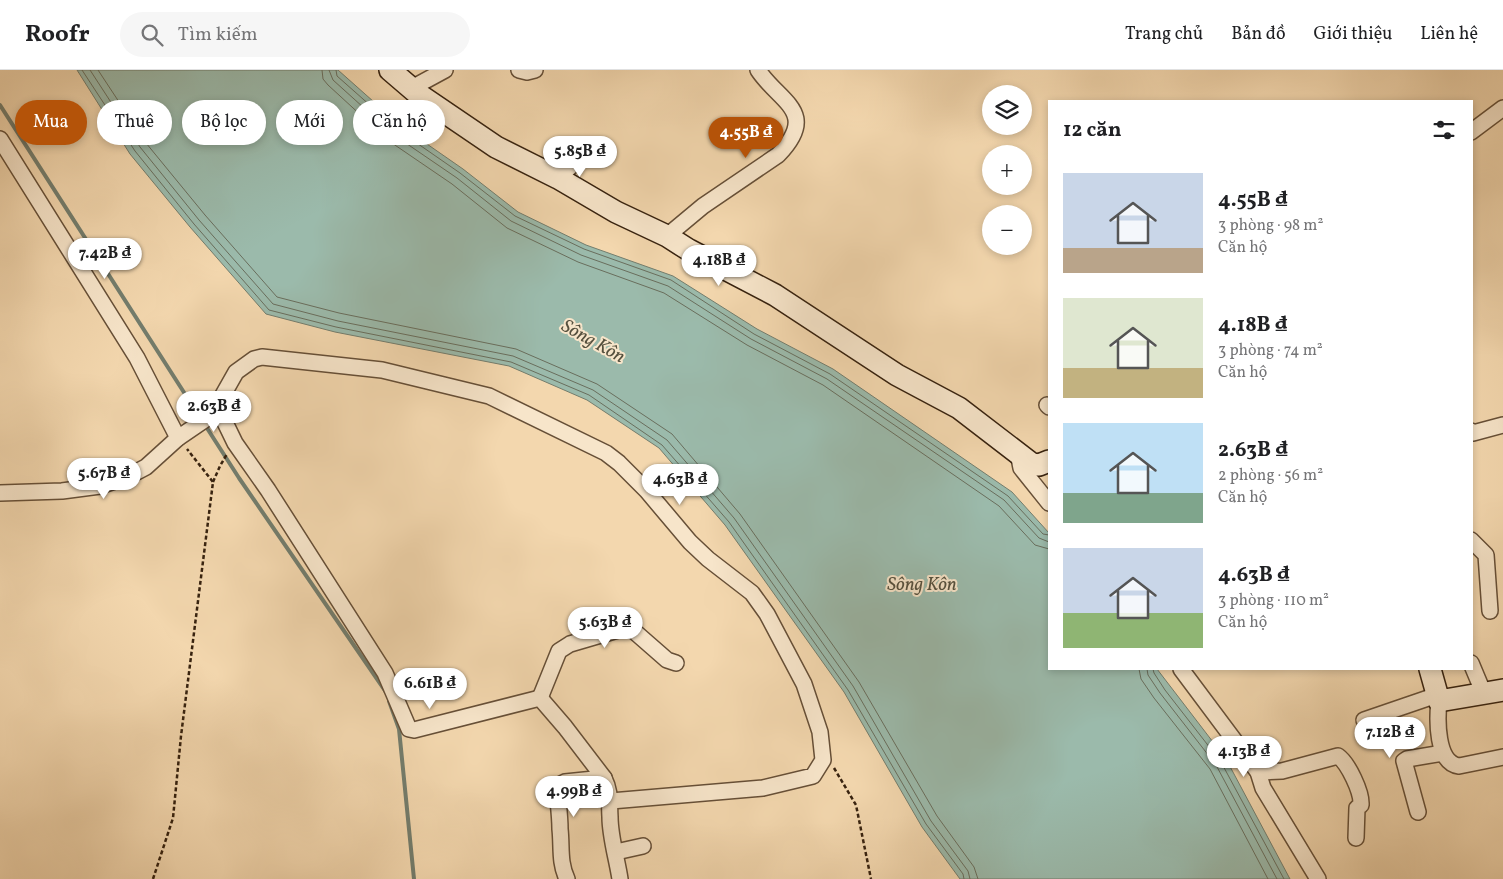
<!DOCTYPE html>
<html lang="vi">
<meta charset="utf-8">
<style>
body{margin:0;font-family:Vollkorn,serif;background:#f6f6f6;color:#202124;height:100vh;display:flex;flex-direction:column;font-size:19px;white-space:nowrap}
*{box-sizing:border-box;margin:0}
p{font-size:16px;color:#757577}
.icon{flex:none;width:28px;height:28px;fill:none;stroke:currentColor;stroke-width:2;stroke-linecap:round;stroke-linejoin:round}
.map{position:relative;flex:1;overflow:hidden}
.sheet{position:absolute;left:1048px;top:30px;width:425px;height:570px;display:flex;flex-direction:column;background:#fff;border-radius:0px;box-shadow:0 2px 8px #0003}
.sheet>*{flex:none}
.guide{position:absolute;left:15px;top:30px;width:475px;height:45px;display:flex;gap:10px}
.controls{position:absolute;left:982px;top:15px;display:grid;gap:10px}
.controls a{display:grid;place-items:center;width:50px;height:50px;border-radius:50%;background:#fff;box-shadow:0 2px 8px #0003;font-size:25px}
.price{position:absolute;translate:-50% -42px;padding:0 11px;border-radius:18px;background:#fff;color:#222;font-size:16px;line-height:32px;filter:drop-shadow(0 1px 2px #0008)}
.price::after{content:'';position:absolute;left:50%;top:30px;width:15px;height:11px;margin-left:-8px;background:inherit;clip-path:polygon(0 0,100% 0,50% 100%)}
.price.selected{background:#b45309;color:#fff}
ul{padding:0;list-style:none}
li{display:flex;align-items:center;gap:15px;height:125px;padding:0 15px}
li span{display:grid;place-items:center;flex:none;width:140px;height:100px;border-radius:0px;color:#555}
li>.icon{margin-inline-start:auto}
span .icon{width:60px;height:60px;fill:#fffc;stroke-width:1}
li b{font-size:21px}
h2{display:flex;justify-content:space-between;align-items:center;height:60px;padding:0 15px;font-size:21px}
.pill{padding:0 18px;border-radius:22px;background:#fff;box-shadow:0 2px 8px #0003;font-size:18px;line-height:45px}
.pill.selected{background:#b45309;color:#fff}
header{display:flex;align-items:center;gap:30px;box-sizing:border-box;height:70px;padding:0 25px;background:#fff;border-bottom:1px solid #e0e0e0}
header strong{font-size:24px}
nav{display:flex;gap:28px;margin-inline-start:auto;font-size:18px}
.search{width:350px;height:45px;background:#f6f6f6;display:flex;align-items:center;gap:12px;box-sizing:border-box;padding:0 18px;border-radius:28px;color:#757577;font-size:19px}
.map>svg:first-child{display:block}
</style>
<header>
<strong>Roofr</strong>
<div class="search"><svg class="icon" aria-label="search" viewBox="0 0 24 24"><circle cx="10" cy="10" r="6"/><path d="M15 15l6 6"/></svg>Tìm kiếm</div>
<nav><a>Trang chủ</a><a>Bản đồ</a><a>Giới thiệu</a><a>Liên hệ</a></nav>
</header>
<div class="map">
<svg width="1503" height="809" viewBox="0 0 1503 809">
<rect width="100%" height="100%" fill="#f3d7ae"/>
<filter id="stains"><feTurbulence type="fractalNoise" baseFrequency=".004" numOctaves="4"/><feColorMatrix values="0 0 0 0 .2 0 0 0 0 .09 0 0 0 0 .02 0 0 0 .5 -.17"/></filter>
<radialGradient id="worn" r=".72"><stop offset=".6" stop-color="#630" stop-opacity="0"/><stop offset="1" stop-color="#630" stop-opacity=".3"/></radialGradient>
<path fill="#9bbaab" stroke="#737d6d" d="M77 0H338L401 56 463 99 518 142 586 175 673 206 757 259 833 299 1012 422 1049 463V599H1157L1226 689 1290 809H960L922 757 844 622 725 455 659 378 587 330 509 296 335 262 266 244 190 157 130 84Z"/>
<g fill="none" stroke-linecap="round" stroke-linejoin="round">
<g stroke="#696e5d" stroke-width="1">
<path d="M82 0 135 81 194 154 269 240 336 257 511 292 589 325 662 375 729 452 848 620 926 754 963 804 964 809"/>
<path d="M90 0 140 77 199 150 273 234 338 251 513 286 593 320 667 370 734 448 853 616 931 751 968 801 970 809"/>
<path d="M98 0 146 73 205 145 277 227 339 243 516 279 597 314 672 364 740 444 859 612 937 746 974 797 978 809"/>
<path d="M322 0 323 9 328 15 389 71 452 114 507 158 578 192 664 223 747 275 823 315 999 436 1035 475 1049 479"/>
<path d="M329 0 333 10 394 65 457 108 511 151 581 185 668 216 751 269 827 309 1004 430 1039 468 1049 472"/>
<path d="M336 0 337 6 398 60 460 103 515 146 584 179 671 210 754 264 830 304 1008 426 1043 464 1049 465"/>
<path d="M1139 599 1141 609 1154 628 1210 699 1268 809"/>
<path d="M1147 599 1148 605 1160 623 1216 695 1277 809"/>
<path d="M1153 599 1154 603 1165 620 1221 692 1284 809"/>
</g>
<g stroke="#737d6d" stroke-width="4">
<path d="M0 35 201 349"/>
<path d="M205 355 239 408 386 622"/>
<path d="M389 631 399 659 414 809"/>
</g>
<g stroke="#664f37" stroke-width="18">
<g id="street">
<path d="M519 0 527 2 535 0"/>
<path d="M410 19 445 0"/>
<path d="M1471 62 1503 38"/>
<path d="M0 69 137 288 178 368"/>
<path d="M558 108 581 87"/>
<path d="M667 166 703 136 778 85C820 42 779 32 758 0"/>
<path d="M1047 335 1049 337"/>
<path d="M219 340 235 373 268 420 385 603 409 659 414 660 540 628 565 657 604 708C611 722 609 732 610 747 610 767 617 789 620 809"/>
<path d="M1471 361 1473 363 1503 355"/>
<path d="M1018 383 1021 398 1049 433"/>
<path d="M0 423 62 421 100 416 127 407 146 397 178 368 219 340 223 325 236 302 254 289 262 287 382 300 489 326 606 383 619 393 647 421 690 472 708 489 752 523 767 544 804 614 820 662 823 690 813 706 763 718 611 731"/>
<path d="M1471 470 1486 485 1490 541"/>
<path d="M1471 593 1484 624"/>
<path d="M1181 599 1258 702 1263 718 1318 809"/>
<path d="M540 628 559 581 570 574 621 559H629L635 562 667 590 676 593"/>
<path d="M1439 631C1437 649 1436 693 1459 696L1503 687"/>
<path d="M1364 650 1437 625"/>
<path d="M1258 702 1282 701 1338 686C1348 693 1362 722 1361 735L1357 738 1356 768"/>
<path d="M1418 742 1404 691 1407 689 1443 683"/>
<path d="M616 782 643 776"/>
<path d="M567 809C559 792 562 777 560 759 560 746 558 732 557 719L559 715 565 712 604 708"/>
</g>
</g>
<g stroke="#37220f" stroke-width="24">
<g id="secondary">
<path d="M390 0 418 24 496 77 558 108 616 142 667 166 689 180 775 225 897 305 959 338 1032 394 1039 395 1049 391"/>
<path d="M1430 599 1439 631 1503 620"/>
</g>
</g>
<g stroke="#37220f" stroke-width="2.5" stroke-dasharray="4 2.5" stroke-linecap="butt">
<path d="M213 412 220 396 227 384"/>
<path d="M834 698 856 735 871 809"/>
<path d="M153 809 173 748 181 666 213 412 187 379"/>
</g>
<use href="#street" stroke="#f7e5ca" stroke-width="15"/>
<use href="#secondary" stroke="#f7e5ca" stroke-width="21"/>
</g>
<g text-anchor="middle" stroke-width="4" stroke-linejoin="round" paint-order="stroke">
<g font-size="19" font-style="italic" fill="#55503e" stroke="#f7e5ca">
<text transform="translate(594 270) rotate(29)" y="7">Sông Kôn</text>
<text x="922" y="520">Sông Kôn</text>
</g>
</g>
<rect width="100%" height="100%" filter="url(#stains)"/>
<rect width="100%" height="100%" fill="url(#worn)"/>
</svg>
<div class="controls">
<a><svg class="icon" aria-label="layers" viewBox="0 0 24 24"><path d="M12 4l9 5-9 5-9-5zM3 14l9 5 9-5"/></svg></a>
<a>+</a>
<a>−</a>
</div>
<b class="price selected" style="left:746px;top:89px">4.55B ₫</b>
<b class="price" style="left:580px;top:108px">5.85B ₫</b>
<b class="price" style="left:105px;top:210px">7.42B ₫</b>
<b class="price" style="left:719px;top:217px">4.18B ₫</b>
<b class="price" style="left:214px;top:363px">2.63B ₫</b>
<b class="price" style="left:104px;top:430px">5.67B ₫</b>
<b class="price" style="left:680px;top:436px">4.63B ₫</b>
<b class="price" style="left:605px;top:579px">5.63B ₫</b>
<b class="price" style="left:430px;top:640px">6.61B ₫</b>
<b class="price" style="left:1390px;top:689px">7.12B ₫</b>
<b class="price" style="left:1244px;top:708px">4.13B ₫</b>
<b class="price" style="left:574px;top:748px">4.99B ₫</b>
<div class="guide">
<a class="pill selected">Mua</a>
<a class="pill">Thuê</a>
<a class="pill">Bộ lọc</a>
<a class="pill">Mới</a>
<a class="pill">Căn hộ</a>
</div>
<section class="sheet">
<h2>12 căn<svg class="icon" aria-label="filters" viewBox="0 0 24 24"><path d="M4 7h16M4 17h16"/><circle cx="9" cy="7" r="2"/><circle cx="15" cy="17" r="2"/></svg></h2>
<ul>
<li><span style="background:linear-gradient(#c9d6e8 75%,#b9a48a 0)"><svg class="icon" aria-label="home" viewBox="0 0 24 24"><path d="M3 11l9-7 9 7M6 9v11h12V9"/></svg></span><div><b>4.55B ₫</b><p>3 phòng · 98 m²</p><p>Căn hộ</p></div></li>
<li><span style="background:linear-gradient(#dfe7d0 70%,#c2b280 0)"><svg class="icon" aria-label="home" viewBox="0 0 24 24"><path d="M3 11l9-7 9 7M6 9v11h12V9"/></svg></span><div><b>4.18B ₫</b><p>3 phòng · 74 m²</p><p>Căn hộ</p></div></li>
<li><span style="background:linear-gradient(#bfe0f5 70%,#7fa58c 0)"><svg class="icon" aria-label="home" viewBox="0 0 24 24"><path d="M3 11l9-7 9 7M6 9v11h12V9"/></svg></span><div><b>2.63B ₫</b><p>2 phòng · 56 m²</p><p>Căn hộ</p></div></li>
<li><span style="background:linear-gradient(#c9d6e8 65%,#8fb573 0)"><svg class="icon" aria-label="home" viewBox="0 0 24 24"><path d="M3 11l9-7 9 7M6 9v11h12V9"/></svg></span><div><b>4.63B ₫</b><p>3 phòng · 110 m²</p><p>Căn hộ</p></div></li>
</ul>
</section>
</div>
